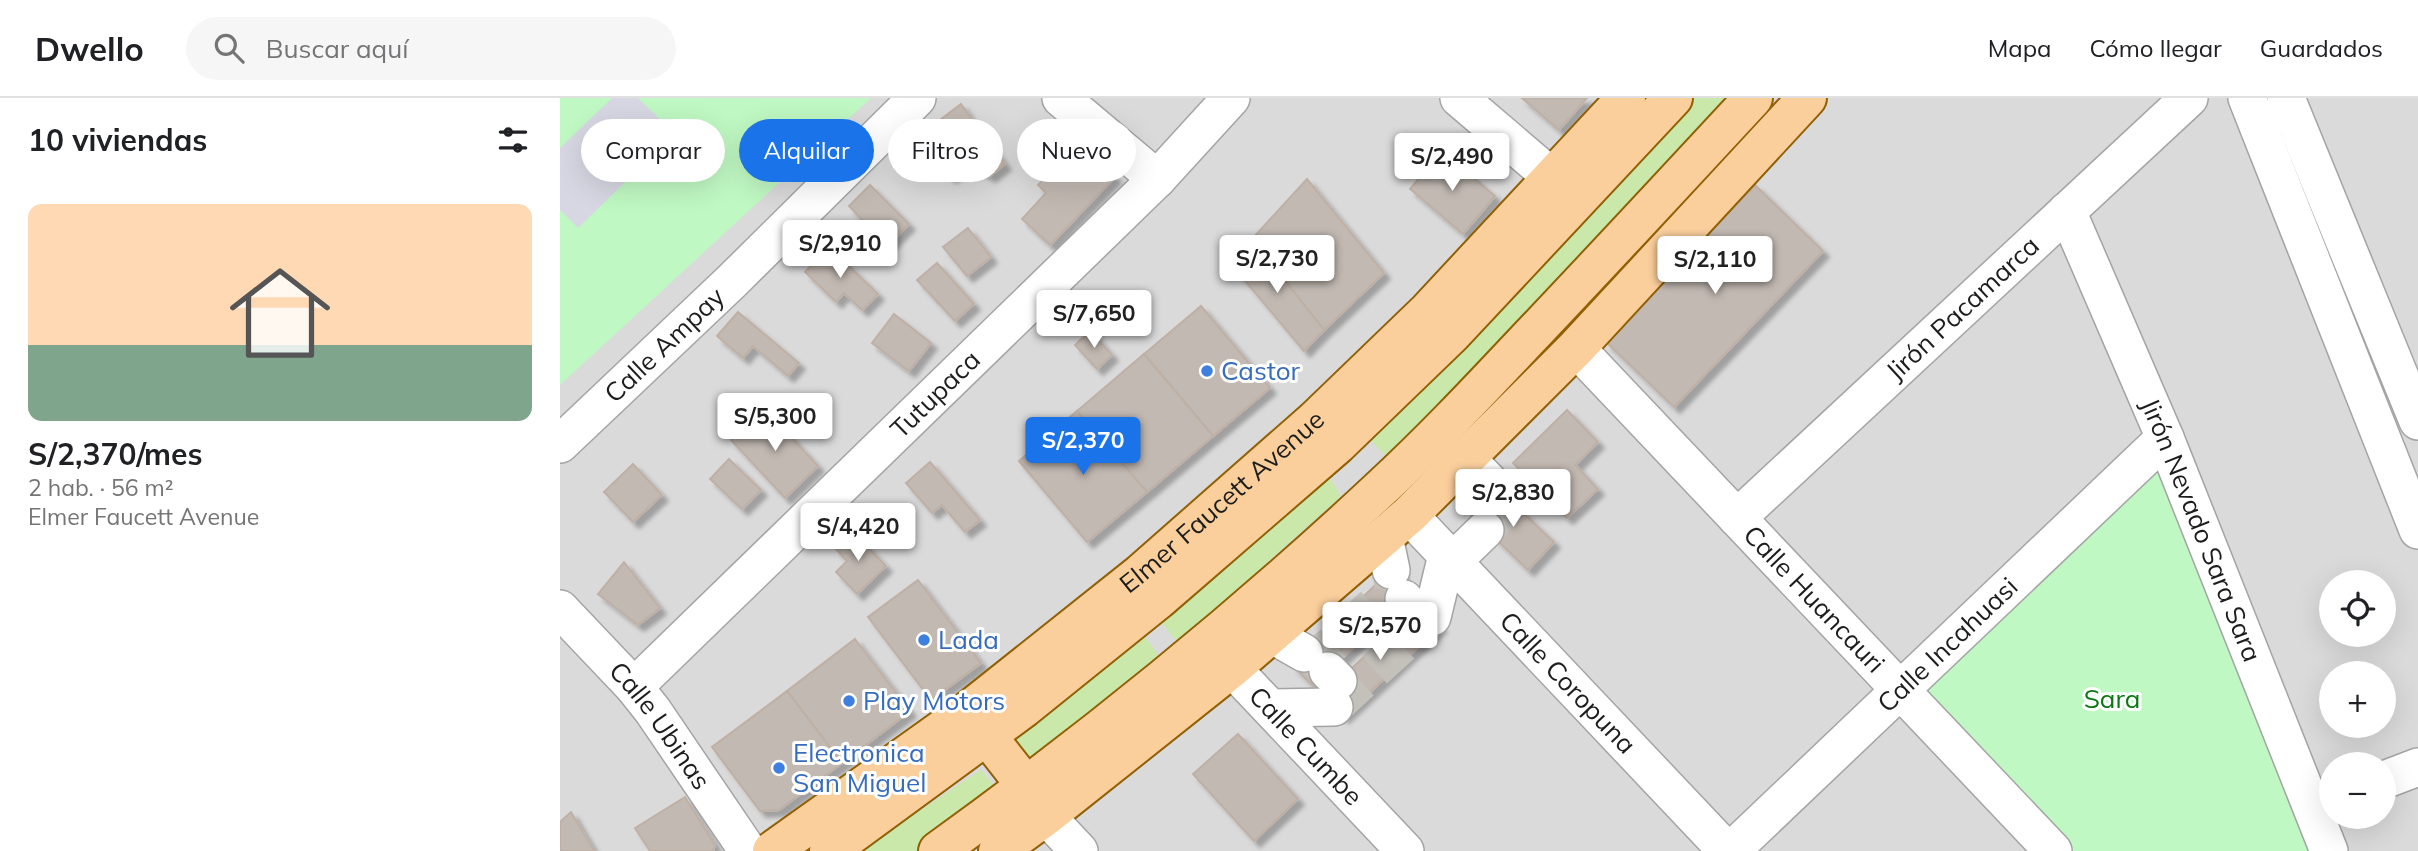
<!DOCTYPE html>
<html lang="es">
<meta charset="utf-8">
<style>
body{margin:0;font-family:Mulish,sans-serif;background:#f6f6f6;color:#202124;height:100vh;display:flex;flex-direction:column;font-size:26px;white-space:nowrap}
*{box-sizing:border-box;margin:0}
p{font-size:23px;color:#757577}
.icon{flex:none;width:38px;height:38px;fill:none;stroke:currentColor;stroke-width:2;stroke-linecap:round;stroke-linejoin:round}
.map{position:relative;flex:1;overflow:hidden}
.details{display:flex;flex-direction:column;background:#fff;width:560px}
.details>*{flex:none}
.hud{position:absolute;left:21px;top:21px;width:665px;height:63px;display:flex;gap:14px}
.controls{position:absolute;left:1759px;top:472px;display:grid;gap:14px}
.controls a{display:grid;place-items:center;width:77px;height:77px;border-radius:50%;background:#fff;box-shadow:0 7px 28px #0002;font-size:35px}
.price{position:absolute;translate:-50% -60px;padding:0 16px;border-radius:7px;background:#fff;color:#222;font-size:23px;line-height:46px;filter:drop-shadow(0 2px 4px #0008)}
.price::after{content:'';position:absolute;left:50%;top:42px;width:21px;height:16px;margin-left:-10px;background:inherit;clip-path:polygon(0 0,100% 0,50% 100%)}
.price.current{background:#1a73e8;color:#fff}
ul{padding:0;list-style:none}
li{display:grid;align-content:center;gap:14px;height:371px;padding:0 28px}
li span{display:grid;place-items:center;height:217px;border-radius:14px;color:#555}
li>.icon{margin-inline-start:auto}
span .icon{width:126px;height:126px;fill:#fffc;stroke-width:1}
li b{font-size:30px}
h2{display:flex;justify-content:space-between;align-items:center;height:84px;padding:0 28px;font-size:30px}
.tag{padding:0 24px;border-radius:32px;background:#fff;box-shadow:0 7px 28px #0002;font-size:24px;line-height:63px}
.tag.current{background:#1a73e8;color:#fff}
header{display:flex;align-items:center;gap:42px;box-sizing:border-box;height:98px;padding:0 35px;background:#fff;border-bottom:2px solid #e0e0e0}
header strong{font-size:33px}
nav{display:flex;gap:38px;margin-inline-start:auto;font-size:24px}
.search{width:490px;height:63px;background:#f6f6f6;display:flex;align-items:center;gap:18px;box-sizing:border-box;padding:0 24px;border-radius:38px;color:#757577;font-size:26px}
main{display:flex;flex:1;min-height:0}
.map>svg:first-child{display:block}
</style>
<header>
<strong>Dwello</strong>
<div class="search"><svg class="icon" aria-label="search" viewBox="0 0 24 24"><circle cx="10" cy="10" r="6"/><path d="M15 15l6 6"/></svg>Buscar aquí</div>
<nav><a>Mapa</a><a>Cómo llegar</a><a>Guardados</a></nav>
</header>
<main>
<section class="details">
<h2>10 viviendas<svg class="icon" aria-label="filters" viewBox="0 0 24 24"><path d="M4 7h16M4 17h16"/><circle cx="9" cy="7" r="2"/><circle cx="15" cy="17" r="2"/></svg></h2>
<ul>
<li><span style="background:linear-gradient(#ffd9b3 65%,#7fa58c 0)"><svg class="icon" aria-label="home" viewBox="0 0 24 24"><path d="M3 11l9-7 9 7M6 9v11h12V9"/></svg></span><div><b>S/2,370/mes</b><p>2 hab. · 56 m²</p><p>Elmer Faucett Avenue</p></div></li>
</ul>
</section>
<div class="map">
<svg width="1858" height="753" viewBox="0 0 1858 753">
<defs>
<filter id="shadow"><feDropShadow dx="6" dy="6" stdDeviation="2" flood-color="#0004"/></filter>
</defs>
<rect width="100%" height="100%" fill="#eeeae3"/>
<path fill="#dbdada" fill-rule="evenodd" d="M0 0H1858V753H0ZM1771 485H1824V537H1771ZM1771 576H1824V628H1771ZM1771 667H1824V719H1771Z"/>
<g fill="#c9e8a9">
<path d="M1133 0H1174L830 363 810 341 961 187Z"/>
<path d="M767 375 781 398 618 545 601 524Z"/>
<path d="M583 536 601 561 469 664 450 639Z"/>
<path d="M421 672 442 697 358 753H299Z"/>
</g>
<g fill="#bff8c2">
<path d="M0 0H311L0 287Z"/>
<path d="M1605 365 1757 753H1510L1368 605V588Z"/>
</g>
<path fill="#d7d7e3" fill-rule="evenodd" d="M52 0H78L115 36 18 130 0 112V50ZM71 22 77 25 80 31 78 38 70 42 63 39 60 31 65 23Z"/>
<g fill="#c2b9b2" stroke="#bfb0a5" stroke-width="2" filter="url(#shadow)">
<path d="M962 0H1027L999 32Z"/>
<path d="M401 6 445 66 430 78 408 66 390 79 378 63 395 50 376 25Z"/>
<path d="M882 53 935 98 903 136 850 91Z"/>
<path d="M529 54 555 79 490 147 462 121 486 95 478 87 501 63 511 73Z"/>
<path d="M747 81 824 175 764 232 692 141Z"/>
<path d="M310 87 349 126 327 148 289 108Z"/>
<path d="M1195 87 1263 153 1114 309 1046 244Z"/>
<path d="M408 130 431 159 407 178 383 149Z"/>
<path d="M692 141 764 232 744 253 671 166Z"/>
<path d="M269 149 318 196 302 212 284 195 276 204 245 174Z"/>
<path d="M377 165 414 206 395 223 357 182Z"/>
<path d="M641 208 710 290 653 338 584 256Z"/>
<path d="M178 214 239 265 228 278 193 248 183 260 157 238Z"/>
<path d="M334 216 371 245 349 273 312 245Z"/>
<path d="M530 233 552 257 537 271 515 247Z"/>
<path d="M584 256 653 338 587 394 517 313Z"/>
<path d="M205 311 258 368 225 400 171 342Z"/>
<path d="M1007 312 1038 344 1015 367 1038 391 1007 420 953 365Z"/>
<path d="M517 313 587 394 527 444 459 363Z"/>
<path d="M169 361 201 392 182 411 150 381Z"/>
<path d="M370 364 420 422 405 434 382 407 372 415 346 385Z"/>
<path d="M73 366 102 397 73 424 44 394Z"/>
<path d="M937 390 994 444 968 472 911 417Z"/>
<path d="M292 433 326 468 297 496 276 474 287 463 275 450Z"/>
<path d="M64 464 100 510 78 527 38 496Z"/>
<path d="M831 472 852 493 753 588 732 567Z"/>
<path d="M358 482 421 565 371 602 308 519Z"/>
<path d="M854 512 881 528 783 619 763 597Z"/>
<path d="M295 541 350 613 282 665 227 593Z"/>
<path d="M227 593 282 665 219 712 200 713 152 649Z"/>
<path d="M678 636 738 701 694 743 633 676Z"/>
<path d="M125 699 155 747 153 753H90L75 730Z"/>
<path d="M11 714 34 753H0V724Z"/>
</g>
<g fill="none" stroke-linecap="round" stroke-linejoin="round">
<g stroke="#c4c1bb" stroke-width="37" stroke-dasharray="37 18" stroke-linecap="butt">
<path d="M925 432 945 410 936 391"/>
<path d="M744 555 756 561 833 489 831 472"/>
<path d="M774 609 872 519"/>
</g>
<g stroke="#a4a4a4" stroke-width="40">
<g id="minor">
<path d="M501 0 597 81"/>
<path d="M899 0 1015 99"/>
<path d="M1687 0 1858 432"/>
<path d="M1726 0 1858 323"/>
<path id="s1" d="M1507 113 1605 340 1769 753"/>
<path id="s2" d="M1016 250 1493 753"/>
<path id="s3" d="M0 346 172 183 357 0"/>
<path d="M907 361 936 391"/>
<path id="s4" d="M849 417 1167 753"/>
<path id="s5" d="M1177 420 1629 0"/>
<path d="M824 439 831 472"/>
<path d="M893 463 925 432"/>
<path d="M844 501 854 512"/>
<path id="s6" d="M0 511 74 589 93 613 188 753"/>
<path d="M872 519 887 457"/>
<path d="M711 536 744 555"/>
<path id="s7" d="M653 546 672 570 845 753"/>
<path d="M768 573 778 583"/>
<path id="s8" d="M74 589 597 81 671 0"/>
<path d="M711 610 774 609"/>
<path d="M1824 682 1858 669"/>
<path d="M486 718 519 753"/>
<path id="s9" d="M1171 753 1605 340"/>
</g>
</g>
<g stroke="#925f03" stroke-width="42">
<g id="major">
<path d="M427 638 467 689"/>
<path id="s10" d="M212 753 408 613 580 476 755 322 868 213 1066 0"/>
<path d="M269 753 464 610 598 502 777 347 892 236 1113 0"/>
<path d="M378 753C532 642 680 522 819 392 870 345 917 295 964 245 1041 164 1117 82 1193 0"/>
<path d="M438 753 486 718 672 570 849 417 1016 250 1247 0"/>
</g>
</g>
<use href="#minor" stroke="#fff" stroke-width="37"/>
<use href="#major" stroke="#facf9c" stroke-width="38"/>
</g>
<g fill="#3f7fe0" stroke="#fff" stroke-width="2.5">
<circle cx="647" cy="273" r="7"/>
<circle cx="364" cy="542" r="7"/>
<circle cx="289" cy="603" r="7"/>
<circle cx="219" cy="670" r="7"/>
</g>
<g text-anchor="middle" stroke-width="6" stroke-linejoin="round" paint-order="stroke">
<g font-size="26" fill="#1d1d1d" stroke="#fff">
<text dy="9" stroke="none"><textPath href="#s5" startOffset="308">Jirón Pacamarca</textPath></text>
<text dy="9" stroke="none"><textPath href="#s3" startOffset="144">Calle Ampay</textPath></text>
<text dy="9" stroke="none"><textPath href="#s8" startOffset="420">Tutupaca</textPath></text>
<text dy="9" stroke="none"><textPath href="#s10" startOffset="570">Elmer Faucett Avenue</textPath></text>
<text dy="9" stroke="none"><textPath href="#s1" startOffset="346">Jirón Nevado Sara Sara</textPath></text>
<text dy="9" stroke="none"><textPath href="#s2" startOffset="346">Calle Huancauri</textPath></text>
<text dy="9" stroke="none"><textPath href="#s9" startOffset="299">Calle Incahuasi</textPath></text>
<text dy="9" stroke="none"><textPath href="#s4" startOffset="231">Calle Coropuna</textPath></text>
<text dy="9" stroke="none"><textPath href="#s6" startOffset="154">Calle Ubinas</textPath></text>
<text dy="9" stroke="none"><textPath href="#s7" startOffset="138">Calle Cumbe</textPath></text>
</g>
<g font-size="26" fill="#366cbe" stroke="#fff" text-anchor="start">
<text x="661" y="282">Castor</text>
<text x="378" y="551">Lada</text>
<text x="303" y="612">Play Motors</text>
<text x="233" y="664">Electronica<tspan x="233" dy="30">San Miguel</tspan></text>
</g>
<g font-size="26" fill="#0d7813" stroke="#fff">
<text x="1552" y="610">Sara</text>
</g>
</g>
</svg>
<div class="controls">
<a><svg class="icon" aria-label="locate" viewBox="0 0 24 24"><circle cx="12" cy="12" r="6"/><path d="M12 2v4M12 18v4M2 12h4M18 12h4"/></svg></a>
<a>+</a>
<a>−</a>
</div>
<b class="price" style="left:892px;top:95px">S/2,490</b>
<b class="price" style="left:280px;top:182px">S/2,910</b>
<b class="price" style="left:717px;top:197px">S/2,730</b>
<b class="price" style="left:1155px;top:198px">S/2,110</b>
<b class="price" style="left:534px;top:252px">S/7,650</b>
<b class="price" style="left:215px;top:355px">S/5,300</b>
<b class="price current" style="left:523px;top:379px">S/2,370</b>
<b class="price" style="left:953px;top:431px">S/2,830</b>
<b class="price" style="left:298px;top:465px">S/4,420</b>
<b class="price" style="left:820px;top:564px">S/2,570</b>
<div class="hud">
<a class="tag">Comprar</a>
<a class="tag current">Alquilar</a>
<a class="tag">Filtros</a>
<a class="tag">Nuevo</a>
</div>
</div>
</main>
